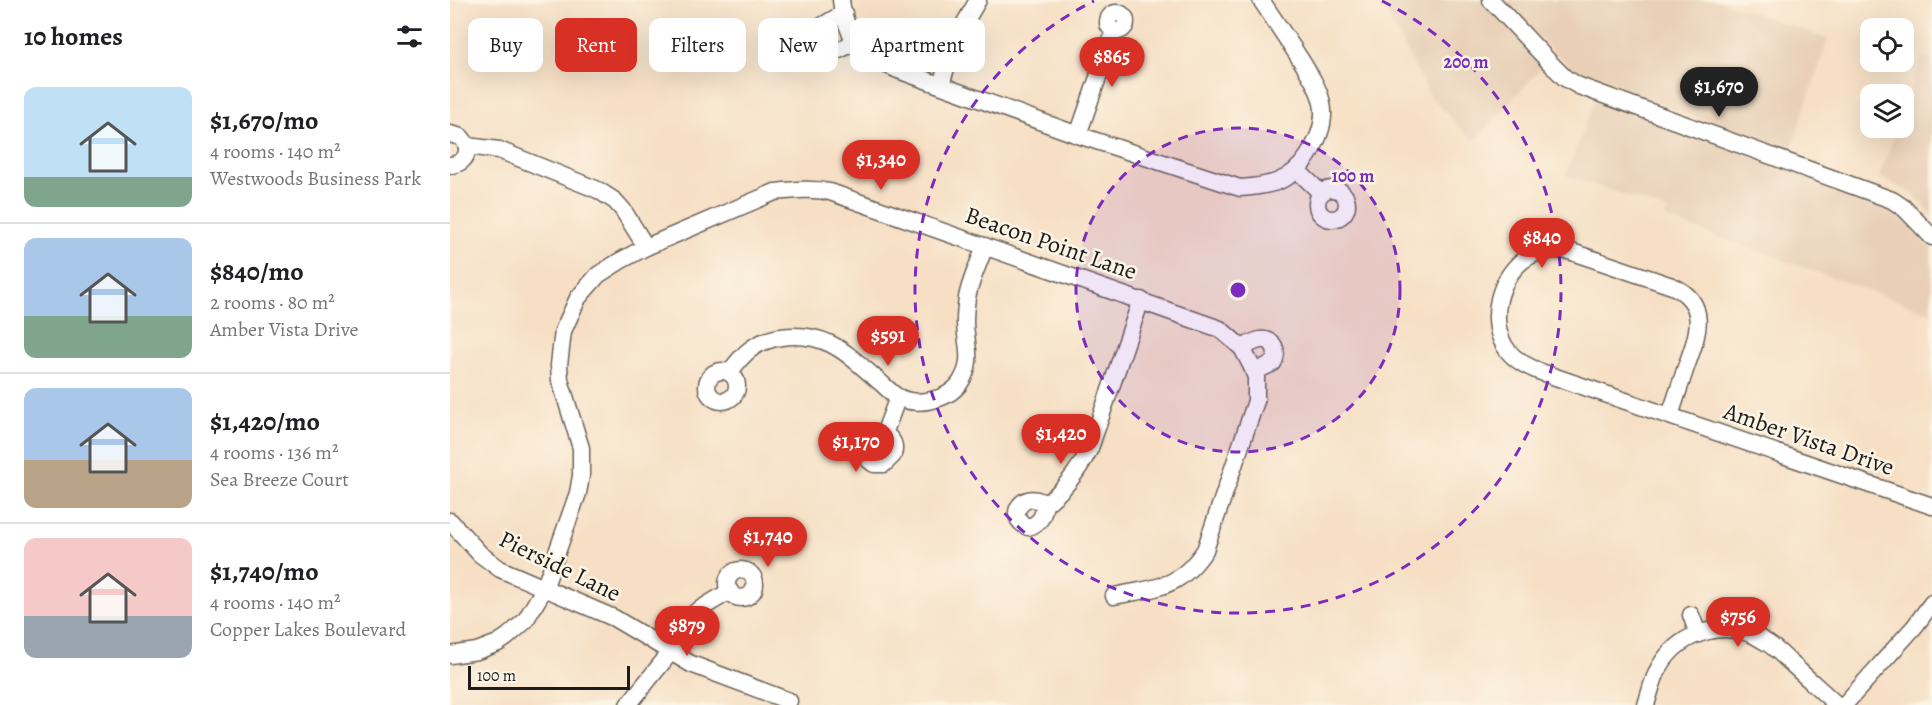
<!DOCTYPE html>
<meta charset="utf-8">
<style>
body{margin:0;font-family:Alegreya,serif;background:#f6f6f6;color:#202124;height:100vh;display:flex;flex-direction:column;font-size:22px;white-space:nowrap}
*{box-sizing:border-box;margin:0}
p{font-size:20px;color:#757577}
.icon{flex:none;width:33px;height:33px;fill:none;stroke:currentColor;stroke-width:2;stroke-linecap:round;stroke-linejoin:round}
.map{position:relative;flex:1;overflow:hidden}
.drawer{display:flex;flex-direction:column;background:#fff;width:450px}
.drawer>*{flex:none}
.hud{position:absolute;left:18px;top:18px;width:570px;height:54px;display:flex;gap:12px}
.tools{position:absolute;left:1410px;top:18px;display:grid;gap:12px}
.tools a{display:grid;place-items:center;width:54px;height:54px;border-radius:12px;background:#fff;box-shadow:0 6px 24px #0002;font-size:30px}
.scale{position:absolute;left:18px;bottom:15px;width:162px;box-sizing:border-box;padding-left:6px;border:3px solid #1c1c1c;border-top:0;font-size:16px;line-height:21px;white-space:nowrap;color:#1c1c1c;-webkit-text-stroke:4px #fcf5e5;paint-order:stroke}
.price{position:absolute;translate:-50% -51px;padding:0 14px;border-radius:21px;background:#d93025;color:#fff;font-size:20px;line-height:39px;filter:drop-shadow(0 2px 3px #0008)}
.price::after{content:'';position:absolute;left:50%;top:36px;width:18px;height:14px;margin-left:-9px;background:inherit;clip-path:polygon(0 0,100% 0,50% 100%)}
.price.on{background:#222;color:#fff}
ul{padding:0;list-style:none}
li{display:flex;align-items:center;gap:18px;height:150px;padding:0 24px}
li+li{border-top:2px solid #e0e0e0}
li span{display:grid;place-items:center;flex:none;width:168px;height:120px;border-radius:12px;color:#555}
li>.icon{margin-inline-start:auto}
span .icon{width:72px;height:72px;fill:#fffc;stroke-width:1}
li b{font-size:26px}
h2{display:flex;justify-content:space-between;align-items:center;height:72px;padding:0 24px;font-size:26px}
.pill{padding:0 21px;border-radius:12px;background:#fff;box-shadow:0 6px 24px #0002;font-size:21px;line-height:54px}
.pill.on{background:#d93025;color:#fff}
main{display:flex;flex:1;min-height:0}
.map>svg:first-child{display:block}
</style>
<main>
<section class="drawer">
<h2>10 homes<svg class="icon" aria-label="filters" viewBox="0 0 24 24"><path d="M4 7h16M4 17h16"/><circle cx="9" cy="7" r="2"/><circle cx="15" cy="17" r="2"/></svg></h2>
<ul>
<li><span style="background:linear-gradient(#bfe0f5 75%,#7fa58c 0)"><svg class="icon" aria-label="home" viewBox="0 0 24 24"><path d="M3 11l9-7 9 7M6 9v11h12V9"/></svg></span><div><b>$1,670/mo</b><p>4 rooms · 140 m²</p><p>Westwoods Business Park</p></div></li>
<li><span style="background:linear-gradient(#a9c7e8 65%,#7fa58c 0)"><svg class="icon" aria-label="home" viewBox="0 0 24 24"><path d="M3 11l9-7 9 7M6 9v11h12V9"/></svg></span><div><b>$840/mo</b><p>2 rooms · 80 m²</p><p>Amber Vista Drive</p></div></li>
<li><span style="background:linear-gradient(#a9c7e8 60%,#b9a48a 0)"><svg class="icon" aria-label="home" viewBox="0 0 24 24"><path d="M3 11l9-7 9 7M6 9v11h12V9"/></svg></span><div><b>$1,420/mo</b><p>4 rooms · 136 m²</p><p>Sea Breeze Court</p></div></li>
<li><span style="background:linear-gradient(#f6c9c9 65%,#9aa5b1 0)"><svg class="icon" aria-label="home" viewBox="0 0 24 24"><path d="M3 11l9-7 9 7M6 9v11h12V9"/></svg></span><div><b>$1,740/mo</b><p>4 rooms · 140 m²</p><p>Copper Lakes Boulevard</p></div></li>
</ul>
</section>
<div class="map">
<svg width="1482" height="705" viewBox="0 0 1482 705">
<rect width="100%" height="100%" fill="#fcf5e5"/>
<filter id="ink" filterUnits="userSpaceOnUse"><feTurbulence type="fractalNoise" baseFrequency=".0167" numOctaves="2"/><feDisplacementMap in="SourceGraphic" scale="12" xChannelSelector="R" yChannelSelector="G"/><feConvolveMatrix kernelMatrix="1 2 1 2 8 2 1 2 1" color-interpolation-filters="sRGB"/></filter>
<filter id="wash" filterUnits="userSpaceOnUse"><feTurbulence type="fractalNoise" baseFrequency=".008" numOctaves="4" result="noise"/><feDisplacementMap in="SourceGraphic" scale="24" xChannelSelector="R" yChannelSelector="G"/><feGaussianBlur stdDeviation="1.35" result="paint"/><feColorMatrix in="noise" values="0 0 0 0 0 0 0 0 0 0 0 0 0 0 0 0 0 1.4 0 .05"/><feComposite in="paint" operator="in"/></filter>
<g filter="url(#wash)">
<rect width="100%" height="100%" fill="#f6dfc4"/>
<g fill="#e8cfb6">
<path d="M930 0H1035L1093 66 1027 138 1022 140 980 96Z"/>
<path d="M1054 0H1267L1378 39 1341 149 1243 116 1131 74 1104 52Z"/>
<path d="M1472 55 1482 59V214L1464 194 1429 177 1447 128H1454V109Z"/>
<path d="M1145 100 1433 201 1453 214 1471 239 1482 246V313L1215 218 1217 210 1116 175Z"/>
</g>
</g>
<g filter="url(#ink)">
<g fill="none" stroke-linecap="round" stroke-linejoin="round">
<g stroke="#686057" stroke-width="19">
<g id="minor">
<path d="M391 0C393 19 402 43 418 55 427 61 438 65 448 70L628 135 790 188C820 186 841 182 858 156 886 113 871 92 847 54 835 36 823 18 811 0"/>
<path d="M1041 0 1104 67 1115 78 1129 86 1442 200 1454 208 1482 237"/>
<path d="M394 13 372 26C365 38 373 55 389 50 395 48 400 44 406 40"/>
<circle cx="667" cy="22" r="9"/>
<path d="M491 85 500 55 510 31 528 0"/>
<path d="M0 134 11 137C23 149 16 164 0 165"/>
<path d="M628 135 664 31"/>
<path d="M17 146 49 150 148 190 165 201 173 210 196 247"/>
<path d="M848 171 871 193"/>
<circle cx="882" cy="204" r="15"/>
<path d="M792 348C798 345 804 341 810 340 825 338 829 353 823 363L804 372"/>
<circle cx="272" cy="386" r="15"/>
<path d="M280 372C294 352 306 341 331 337 378 331 397 354 430 382 436 387 441 393 448 397 467 407 498 400 510 383 525 360 515 344 515 321 515 313 516 305 517 298 520 281 529 263 535 246"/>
<path d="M1220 416C1225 400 1231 383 1236 367 1247 337 1261 303 1222 286L1119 251C1104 249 1091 249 1078 257 1049 274 1036 323 1058 351 1066 361 1077 366 1088 371L1482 506"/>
<path d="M434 434C443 439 446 445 443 455L434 464H424C411 456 410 443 423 434H434L448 397"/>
<path d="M595 504C593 516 591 523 578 527 554 517 574 488 595 504 616 489 629 470 640 448L691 300"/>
<path d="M0 521 30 554 50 569 164 618 241 664 339 701"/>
<circle cx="291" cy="584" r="14"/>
<path d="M1241 615 1248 634"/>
<path d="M0 655 27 651 48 643 57 637 75 621 94 589 128 493 131 476V448L110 380 109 365 113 331 128 298 148 275 170 261 196 247 325 192C344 190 362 188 380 192L770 329 792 348 801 365 806 377V401L755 550C728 590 707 587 664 596"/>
<path d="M178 705 220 653 238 620 247 611 280 591"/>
<path d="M1196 705C1200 692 1203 678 1210 666 1231 630 1279 618 1314 641 1325 647 1333 656 1342 664 1357 678 1372 691 1387 705"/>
<path d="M1394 705 1465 626 1482 603"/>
</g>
</g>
<use href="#minor" stroke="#fff" stroke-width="16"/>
</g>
</g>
<circle cx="788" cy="290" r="162" fill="#7b2cbf" fill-opacity=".12"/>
<g fill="none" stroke="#7b2cbf" stroke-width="3" stroke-dasharray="10 8">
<circle cx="788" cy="290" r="162"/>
<path d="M932 1A323 323 0 1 1 644 1"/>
</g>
<g text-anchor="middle" stroke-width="5" stroke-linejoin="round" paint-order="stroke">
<g font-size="24" fill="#1c1c1c" stroke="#fcf5e5">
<text transform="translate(601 243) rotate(19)" y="8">Beacon Point Lane</text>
<text transform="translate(1359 439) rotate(19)" y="8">Amber Vista Drive</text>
<text transform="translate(110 566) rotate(26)" y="8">Pierside Lane</text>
</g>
</g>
<circle cx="788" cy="290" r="9" fill="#7b2cbf" stroke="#fcf5e5" stroke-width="3"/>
<g font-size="18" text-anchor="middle" font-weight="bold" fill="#7b2cbf" stroke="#fcf5e5" stroke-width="5" stroke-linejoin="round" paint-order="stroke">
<text x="1016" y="68">200 m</text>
<text x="903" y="182">100 m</text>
</g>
</svg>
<div class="tools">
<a><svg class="icon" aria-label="locate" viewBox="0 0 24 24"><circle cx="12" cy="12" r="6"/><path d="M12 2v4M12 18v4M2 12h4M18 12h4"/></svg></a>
<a><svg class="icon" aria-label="layers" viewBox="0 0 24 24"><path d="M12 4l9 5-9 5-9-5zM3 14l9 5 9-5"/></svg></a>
</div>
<div class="scale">100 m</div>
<b class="price" style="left:662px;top:88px">$865</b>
<b class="price on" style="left:1269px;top:118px">$1,670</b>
<b class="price" style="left:431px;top:191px">$1,340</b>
<b class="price" style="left:1092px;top:269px">$840</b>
<b class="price" style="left:438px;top:367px">$591</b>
<b class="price" style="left:611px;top:465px">$1,420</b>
<b class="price" style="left:406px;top:473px">$1,170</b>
<b class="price" style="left:318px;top:568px">$1,740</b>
<b class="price" style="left:1288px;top:648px">$756</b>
<b class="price" style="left:237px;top:657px">$879</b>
<div class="hud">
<a class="pill">Buy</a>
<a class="pill on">Rent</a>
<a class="pill">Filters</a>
<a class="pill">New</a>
<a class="pill">Apartment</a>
</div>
</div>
</main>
